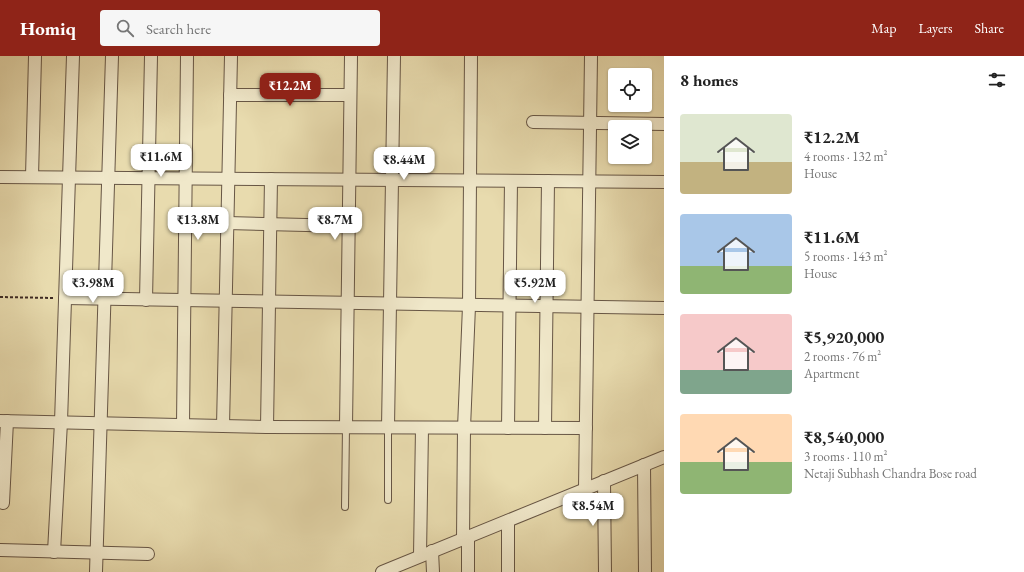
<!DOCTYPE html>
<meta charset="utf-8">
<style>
body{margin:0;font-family:"EB Garamond",serif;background:#f6f6f6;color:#222;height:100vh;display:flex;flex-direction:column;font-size:15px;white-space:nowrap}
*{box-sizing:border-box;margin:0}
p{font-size:13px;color:#767676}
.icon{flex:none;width:22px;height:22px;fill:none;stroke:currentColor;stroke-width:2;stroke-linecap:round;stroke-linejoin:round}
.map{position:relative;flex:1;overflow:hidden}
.side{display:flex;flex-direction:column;background:#fff;width:360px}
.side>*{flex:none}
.buttons{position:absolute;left:608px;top:12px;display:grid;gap:8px}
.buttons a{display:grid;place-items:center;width:44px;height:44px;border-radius:4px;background:#fff;box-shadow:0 1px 3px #0004;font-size:20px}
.price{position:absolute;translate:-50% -34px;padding:0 9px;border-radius:8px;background:#fff;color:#222;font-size:13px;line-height:26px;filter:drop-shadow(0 1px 2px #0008)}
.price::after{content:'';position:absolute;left:50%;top:24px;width:12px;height:9px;margin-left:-6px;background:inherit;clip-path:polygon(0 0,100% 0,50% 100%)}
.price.current{background:#8f2418;color:#fff}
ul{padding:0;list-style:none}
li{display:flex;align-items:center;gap:12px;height:100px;padding:0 16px}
li span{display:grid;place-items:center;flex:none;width:112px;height:80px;border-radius:4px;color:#555}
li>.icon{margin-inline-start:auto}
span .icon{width:48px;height:48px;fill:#fffc;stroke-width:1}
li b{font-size:17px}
h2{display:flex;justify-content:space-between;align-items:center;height:48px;padding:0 16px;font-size:17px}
header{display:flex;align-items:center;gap:24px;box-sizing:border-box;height:56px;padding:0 20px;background:#8f2418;color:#fff}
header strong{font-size:19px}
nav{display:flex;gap:22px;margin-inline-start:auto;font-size:14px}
.search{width:280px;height:36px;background:#f6f6f6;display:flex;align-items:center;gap:10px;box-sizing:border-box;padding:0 14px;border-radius:4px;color:#767676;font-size:15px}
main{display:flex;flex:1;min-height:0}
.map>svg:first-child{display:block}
</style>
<header>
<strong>Homiq</strong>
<div class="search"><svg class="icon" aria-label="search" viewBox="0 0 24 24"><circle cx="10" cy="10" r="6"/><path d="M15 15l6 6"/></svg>Search here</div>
<nav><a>Map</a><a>Layers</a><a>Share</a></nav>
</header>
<main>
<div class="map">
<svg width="664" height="516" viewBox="0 0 664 516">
<rect width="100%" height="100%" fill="#e8dbae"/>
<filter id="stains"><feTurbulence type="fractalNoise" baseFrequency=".005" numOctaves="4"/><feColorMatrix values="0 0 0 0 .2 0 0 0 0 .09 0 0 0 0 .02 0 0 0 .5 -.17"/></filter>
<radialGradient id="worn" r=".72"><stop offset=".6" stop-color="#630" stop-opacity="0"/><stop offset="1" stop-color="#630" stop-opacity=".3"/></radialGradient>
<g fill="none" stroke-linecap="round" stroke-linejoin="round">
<g stroke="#675645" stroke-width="8">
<g id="lane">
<path d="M388 444V371"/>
<path d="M345 451 346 370"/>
</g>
</g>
<g stroke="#675645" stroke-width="14">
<g id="street">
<path d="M230 39H350"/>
<path d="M533 66 664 68"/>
<path d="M0 121 664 126"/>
<path d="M32 121 35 0"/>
<path d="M227 167 348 170"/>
<path d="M65 242 664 252"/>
<path d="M146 244 151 0"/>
<path d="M0 365 267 371 586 372"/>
<path d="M183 369 187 0"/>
<path d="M223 370 231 0"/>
<path d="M346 370 351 0"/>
<path d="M267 371 271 123"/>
<path d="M388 371 394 0"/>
<path d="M508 372 511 125"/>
<path d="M545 372 548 125"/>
<path d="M644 409 645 516"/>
<path d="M604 425 605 516"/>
<path d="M585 433 591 0"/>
<path d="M3 447 7 365"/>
<path d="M463 483 464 372 469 250 471 0"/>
<path d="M0 494 148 498"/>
<path d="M432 495 433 516"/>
<path d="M54 496 61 366 73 0"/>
<path d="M420 500 422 372"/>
<path d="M96 516 112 0"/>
<path d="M382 516 664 401"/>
<path d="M468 516V481"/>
<path d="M508 516V465"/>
</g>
</g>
<path stroke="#3c2922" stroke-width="2" stroke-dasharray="3 2" stroke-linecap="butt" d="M0 241 53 242"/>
<use href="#lane" stroke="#f0e8ca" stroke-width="6"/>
<use href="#street" stroke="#f0e8ca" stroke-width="12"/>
</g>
<rect width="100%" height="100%" filter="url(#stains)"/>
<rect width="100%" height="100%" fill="url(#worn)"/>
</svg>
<div class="buttons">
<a><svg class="icon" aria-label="locate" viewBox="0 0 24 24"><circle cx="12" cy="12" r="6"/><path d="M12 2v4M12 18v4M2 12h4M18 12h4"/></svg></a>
<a><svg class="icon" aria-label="layers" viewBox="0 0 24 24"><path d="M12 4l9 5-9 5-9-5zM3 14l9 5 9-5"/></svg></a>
</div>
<b class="price current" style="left:290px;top:51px">₹12.2M</b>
<b class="price" style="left:161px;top:122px">₹11.6M</b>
<b class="price" style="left:404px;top:125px">₹8.44M</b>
<b class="price" style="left:198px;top:185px">₹13.8M</b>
<b class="price" style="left:335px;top:185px">₹8.7M</b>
<b class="price" style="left:93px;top:248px">₹3.98M</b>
<b class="price" style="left:535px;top:248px">₹5.92M</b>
<b class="price" style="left:593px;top:471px">₹8.54M</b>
</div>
<section class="side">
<h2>8 homes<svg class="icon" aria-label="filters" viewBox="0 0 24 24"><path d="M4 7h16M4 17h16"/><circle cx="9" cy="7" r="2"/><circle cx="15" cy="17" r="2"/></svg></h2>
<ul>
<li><span style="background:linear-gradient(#dfe7d0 60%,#c2b280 0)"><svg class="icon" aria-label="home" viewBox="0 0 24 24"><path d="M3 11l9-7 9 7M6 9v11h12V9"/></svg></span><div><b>₹12.2M</b><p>4 rooms · 132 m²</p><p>House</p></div></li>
<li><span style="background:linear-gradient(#a9c7e8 65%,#8fb573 0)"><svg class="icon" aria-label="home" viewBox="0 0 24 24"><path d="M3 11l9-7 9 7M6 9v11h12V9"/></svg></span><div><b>₹11.6M</b><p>5 rooms · 143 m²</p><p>House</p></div></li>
<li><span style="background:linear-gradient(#f6c9c9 70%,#7fa58c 0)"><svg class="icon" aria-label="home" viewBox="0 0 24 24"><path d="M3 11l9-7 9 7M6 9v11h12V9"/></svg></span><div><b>₹5,920,000</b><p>2 rooms · 76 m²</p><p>Apartment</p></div></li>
<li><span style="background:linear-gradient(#ffd9b3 60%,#8fb573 0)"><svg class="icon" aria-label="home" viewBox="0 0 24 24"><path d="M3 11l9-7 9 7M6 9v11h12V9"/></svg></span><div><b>₹8,540,000</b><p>3 rooms · 110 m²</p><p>Netaji Subhash Chandra Bose road</p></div></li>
</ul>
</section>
</main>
